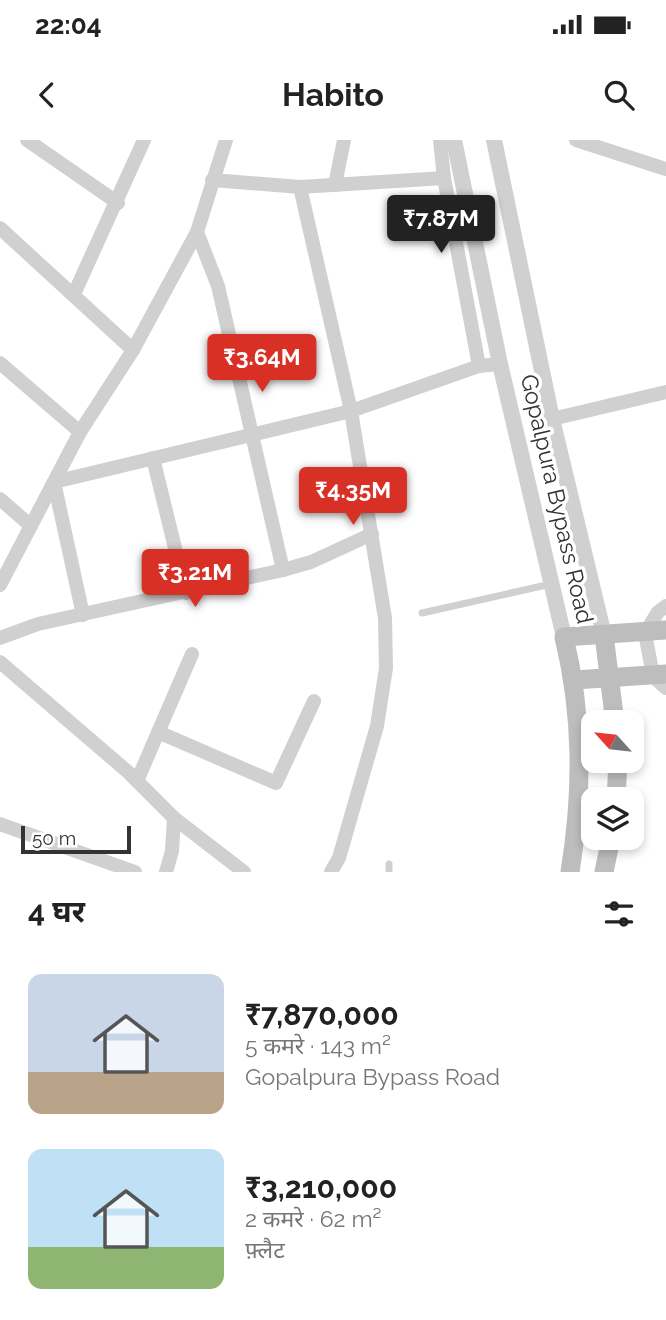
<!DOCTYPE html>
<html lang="hi">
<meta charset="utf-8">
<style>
body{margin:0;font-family:Raleway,"Noto Sans Devanagari",sans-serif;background:#f6f6f6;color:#222;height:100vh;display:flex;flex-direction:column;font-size:26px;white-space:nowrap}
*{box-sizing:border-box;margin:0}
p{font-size:23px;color:#767676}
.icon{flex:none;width:38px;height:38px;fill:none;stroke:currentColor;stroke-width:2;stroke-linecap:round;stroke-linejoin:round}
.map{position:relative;height:732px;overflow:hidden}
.sheet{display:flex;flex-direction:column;background:#fff;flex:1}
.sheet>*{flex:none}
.needle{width:46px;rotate:297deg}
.controls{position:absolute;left:581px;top:570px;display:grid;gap:14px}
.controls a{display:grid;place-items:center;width:63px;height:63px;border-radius:14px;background:#fff;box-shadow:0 4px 10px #0003;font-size:35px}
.scale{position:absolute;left:21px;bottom:18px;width:110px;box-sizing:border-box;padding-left:7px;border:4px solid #333;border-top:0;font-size:19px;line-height:24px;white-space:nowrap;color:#333;-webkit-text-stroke:5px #fff;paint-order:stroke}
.price{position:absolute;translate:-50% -60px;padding:0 16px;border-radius:7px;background:#d93025;color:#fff;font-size:23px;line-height:46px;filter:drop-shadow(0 2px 4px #0008)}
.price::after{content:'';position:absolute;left:50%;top:42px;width:21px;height:16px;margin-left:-10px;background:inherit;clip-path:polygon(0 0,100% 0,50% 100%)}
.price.selected{background:#222;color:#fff}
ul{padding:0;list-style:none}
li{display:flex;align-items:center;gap:21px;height:175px;padding:0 28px}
li span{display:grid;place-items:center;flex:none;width:196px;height:140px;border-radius:14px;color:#555}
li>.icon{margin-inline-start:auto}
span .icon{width:84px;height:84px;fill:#fffc;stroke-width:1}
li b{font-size:30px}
h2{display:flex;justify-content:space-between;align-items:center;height:84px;padding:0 28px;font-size:30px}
.status{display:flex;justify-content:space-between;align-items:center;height:49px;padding:0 35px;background:#fff;direction:ltr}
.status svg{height:19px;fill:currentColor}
header{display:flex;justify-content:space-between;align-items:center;height:91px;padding:0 28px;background:#fff;font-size:32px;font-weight:700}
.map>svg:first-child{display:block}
</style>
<div class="status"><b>22:04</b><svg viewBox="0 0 49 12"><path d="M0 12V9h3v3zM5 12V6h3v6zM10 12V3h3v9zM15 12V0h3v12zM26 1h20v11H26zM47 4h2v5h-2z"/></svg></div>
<header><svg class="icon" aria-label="back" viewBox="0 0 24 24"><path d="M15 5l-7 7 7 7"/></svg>Habito<svg class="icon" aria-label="search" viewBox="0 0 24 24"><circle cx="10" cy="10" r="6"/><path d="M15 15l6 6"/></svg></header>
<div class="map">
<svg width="666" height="732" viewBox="0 0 666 732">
<rect width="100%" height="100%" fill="#fff"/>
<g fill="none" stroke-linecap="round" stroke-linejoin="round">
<g stroke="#d0d0d0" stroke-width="7">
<path d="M422 473 551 444"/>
<path d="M389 724V732"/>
</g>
<g stroke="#d0d0d0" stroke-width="14">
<path d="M27 0 118 63"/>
<path d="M440 0 444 38 479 226"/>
<path d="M576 0 666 29"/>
<path d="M212 40 300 47 444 38"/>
<path d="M335 45 344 0"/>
<path d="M300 47 351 271 385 478 386 528 377 586 339 718 331 732"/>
<path d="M0 88 133 210"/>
<path d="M197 92 218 146 283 430"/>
<path d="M74 154 144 0"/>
<path d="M0 223 80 292"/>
<path d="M552 279 666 252"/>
<path d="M153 318 186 453"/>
<path d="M0 359 31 386"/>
<path d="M0 445 80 292 133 210 197 92 226 0"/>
<path d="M666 466 658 472 645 493 653 536 666 548"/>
<path d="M83 475 54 342 351 271 479 226 500 224"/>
<path d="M0 498 38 484 283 430 311 422 372 394"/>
<path d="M0 522 128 632 174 678 172 711 166 732"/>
<path d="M158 592 276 643 314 561"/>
<path d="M137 641 192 514"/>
<path d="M174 678 244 732"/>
<path d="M0 684 135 732"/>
</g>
<g stroke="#d0d0d0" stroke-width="16">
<path d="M454 0 500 224 564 497"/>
<path d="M494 0 552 279 604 495"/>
</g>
<g stroke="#bdbdbd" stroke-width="19">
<path d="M604 495 615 583"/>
<path d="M574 540 666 534"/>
<path d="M616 660 618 621"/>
<path d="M570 732C583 651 583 576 564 497L666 490"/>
<path d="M604 732 611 698"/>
</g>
</g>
<g text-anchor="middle" stroke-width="7" stroke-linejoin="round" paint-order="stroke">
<g font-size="23" fill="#333" stroke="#fff">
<text transform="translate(557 359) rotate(77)" y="8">Gopalpura Bypass Road</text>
</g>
</g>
</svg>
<div class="controls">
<a><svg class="needle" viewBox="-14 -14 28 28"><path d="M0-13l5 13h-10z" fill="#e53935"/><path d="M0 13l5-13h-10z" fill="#767676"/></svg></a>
<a><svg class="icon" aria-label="layers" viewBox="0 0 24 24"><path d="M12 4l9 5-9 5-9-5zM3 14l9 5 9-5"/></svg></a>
</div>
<div class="scale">50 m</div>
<b class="price selected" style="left:441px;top:115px">₹7.87M</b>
<b class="price" style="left:262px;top:254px">₹3.64M</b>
<b class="price" style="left:353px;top:387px">₹4.35M</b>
<b class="price" style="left:195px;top:469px">₹3.21M</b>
</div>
<section class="sheet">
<h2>4 घर<svg class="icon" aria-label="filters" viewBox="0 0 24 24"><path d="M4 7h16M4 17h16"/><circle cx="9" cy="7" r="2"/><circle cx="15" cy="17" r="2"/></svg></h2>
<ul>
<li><span style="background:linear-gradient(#c9d6e8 70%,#b9a48a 0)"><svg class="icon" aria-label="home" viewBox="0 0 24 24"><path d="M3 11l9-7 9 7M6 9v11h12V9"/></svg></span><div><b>₹7,870,000</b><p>5 कमरे · 143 m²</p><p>Gopalpura Bypass Road</p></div></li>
<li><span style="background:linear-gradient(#bfe0f5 70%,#8fb573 0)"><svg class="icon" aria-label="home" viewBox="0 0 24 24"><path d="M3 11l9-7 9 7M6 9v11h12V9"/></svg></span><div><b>₹3,210,000</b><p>2 कमरे · 62 m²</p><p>फ़्लैट</p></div></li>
</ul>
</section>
